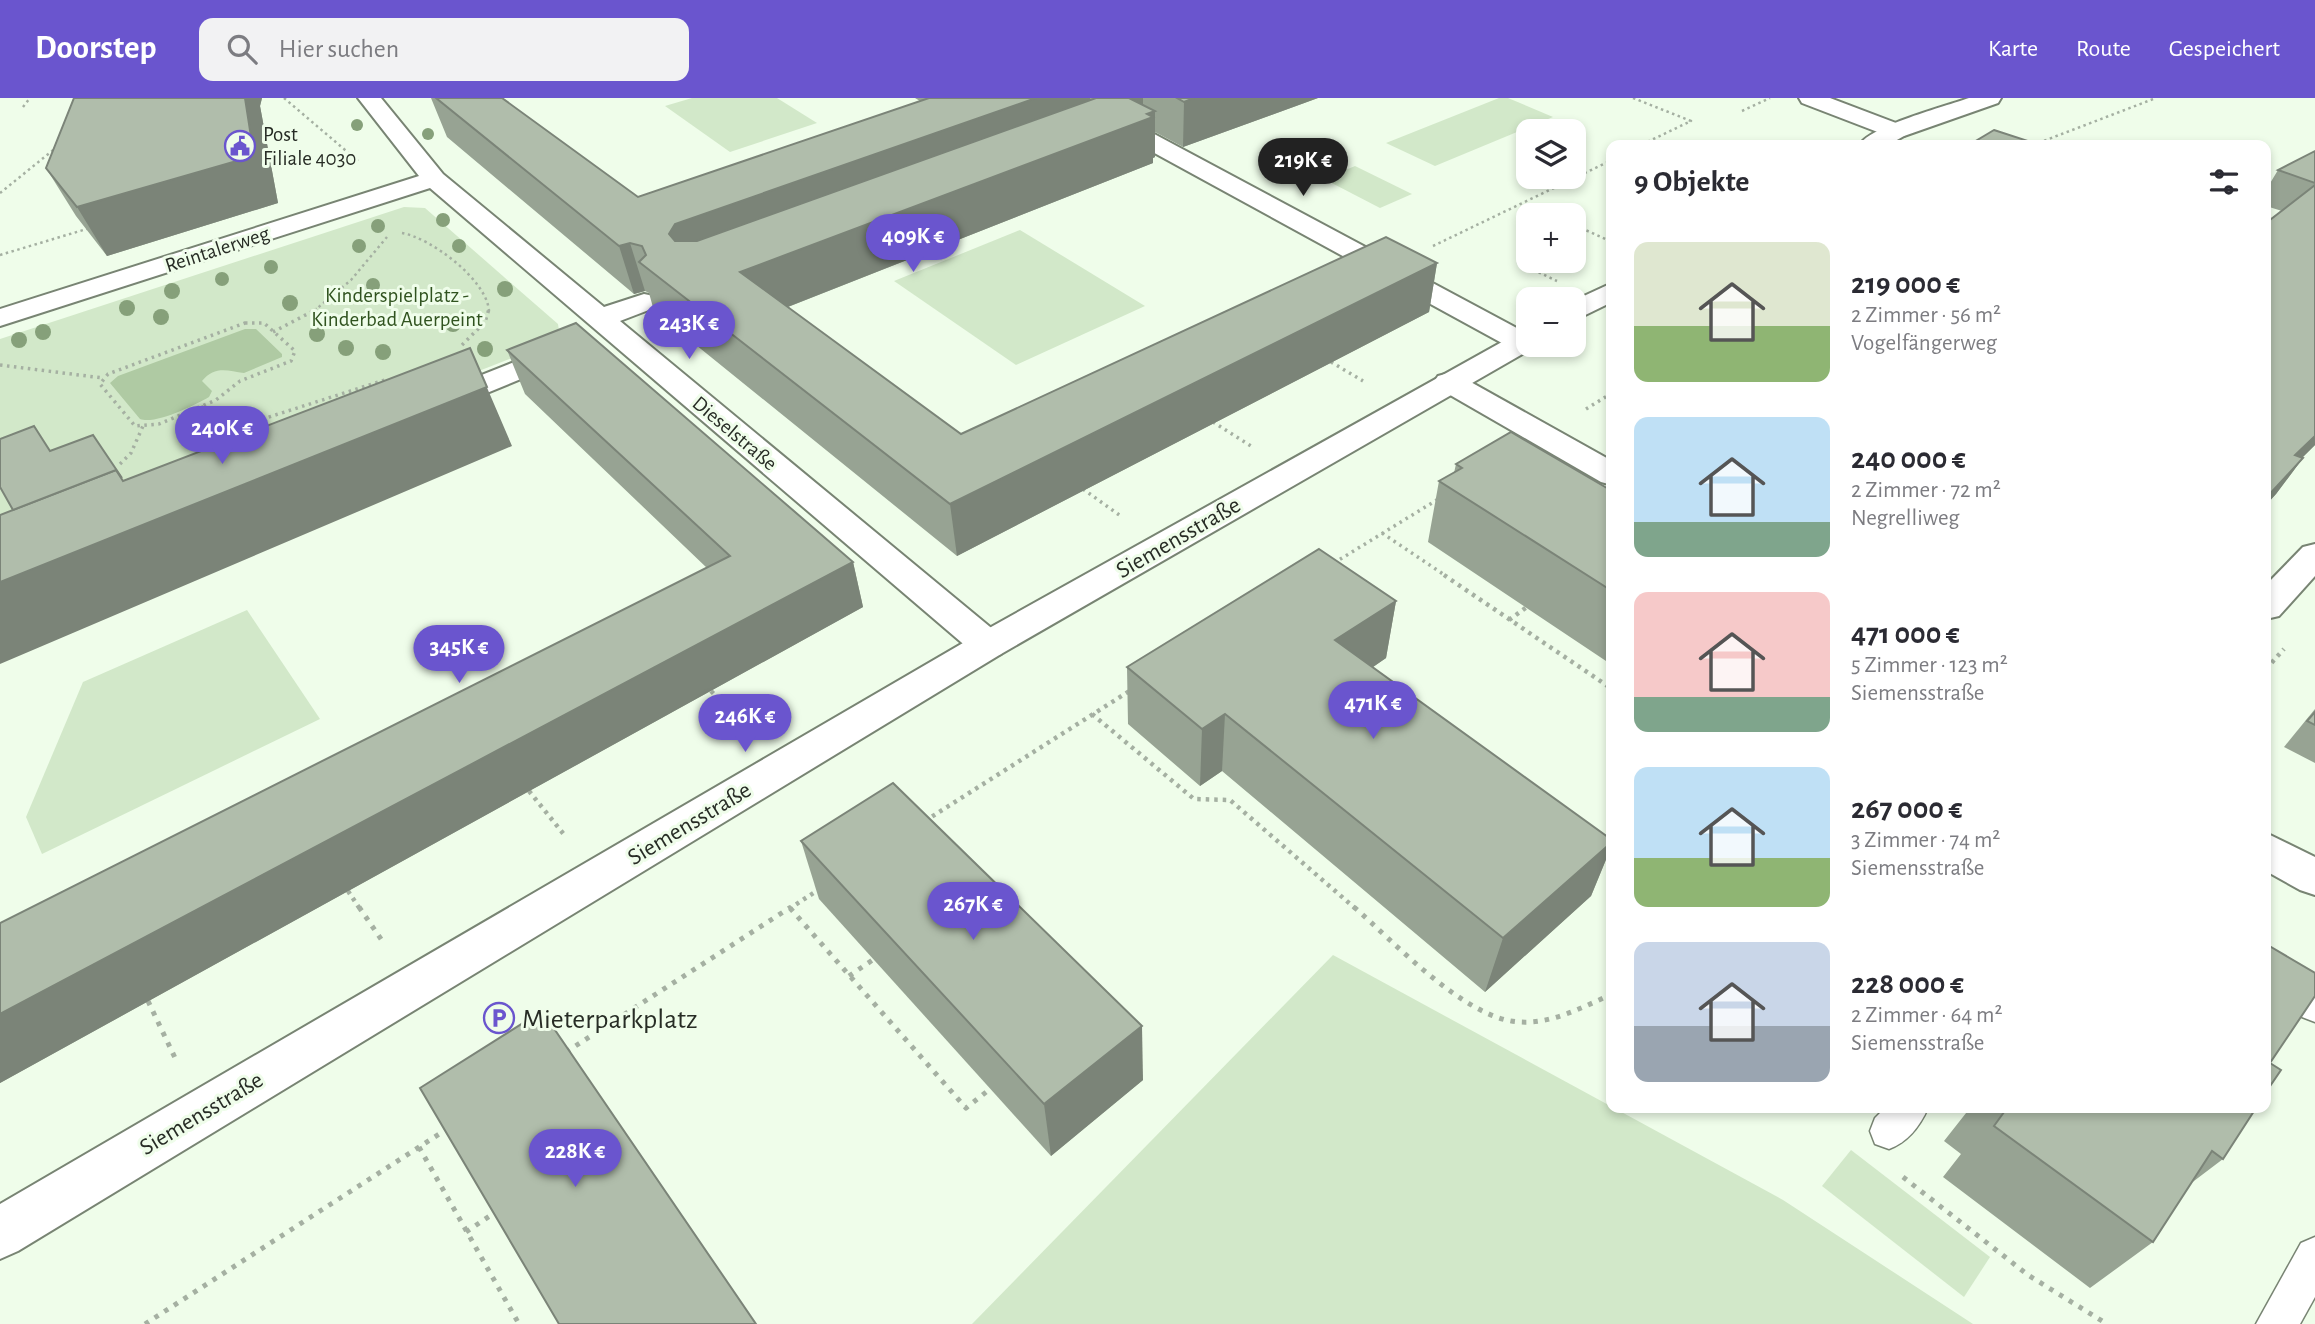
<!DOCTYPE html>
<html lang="de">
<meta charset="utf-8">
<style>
body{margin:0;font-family:"Alegreya Sans",sans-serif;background:#f2f2f3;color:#2b2b33;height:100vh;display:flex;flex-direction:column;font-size:26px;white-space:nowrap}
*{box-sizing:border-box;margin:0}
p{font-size:23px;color:#7c7c81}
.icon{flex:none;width:38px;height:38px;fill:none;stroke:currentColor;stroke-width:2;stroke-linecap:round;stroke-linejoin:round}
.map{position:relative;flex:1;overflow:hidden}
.panel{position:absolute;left:1606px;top:42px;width:665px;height:973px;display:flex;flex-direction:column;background:#fff;border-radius:14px;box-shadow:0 4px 10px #0003}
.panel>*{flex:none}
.buttons{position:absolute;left:1516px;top:21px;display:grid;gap:14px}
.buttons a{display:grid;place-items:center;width:70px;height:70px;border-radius:14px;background:#fff;box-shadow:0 4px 10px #0003;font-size:35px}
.price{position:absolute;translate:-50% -60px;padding:0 16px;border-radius:24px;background:#6a55ce;color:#fff;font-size:23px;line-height:46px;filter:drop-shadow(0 2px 4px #0008)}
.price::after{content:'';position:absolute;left:50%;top:42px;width:21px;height:16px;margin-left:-10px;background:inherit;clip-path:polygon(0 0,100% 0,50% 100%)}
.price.active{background:#222;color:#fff}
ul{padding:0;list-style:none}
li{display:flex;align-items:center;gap:21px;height:175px;padding:0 28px}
li span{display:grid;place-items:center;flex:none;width:196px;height:140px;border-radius:14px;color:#555}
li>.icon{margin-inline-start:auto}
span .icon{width:84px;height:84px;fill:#fffc;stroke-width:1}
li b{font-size:30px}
h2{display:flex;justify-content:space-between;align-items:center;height:84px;padding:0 28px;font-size:30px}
header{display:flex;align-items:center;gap:42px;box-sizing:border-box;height:98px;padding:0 35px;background:#6a55ce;color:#fff}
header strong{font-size:33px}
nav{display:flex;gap:38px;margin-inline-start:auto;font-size:24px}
.search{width:490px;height:63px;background:#f2f2f3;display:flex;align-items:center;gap:18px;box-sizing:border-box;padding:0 24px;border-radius:14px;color:#7c7c81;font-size:26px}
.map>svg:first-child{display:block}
</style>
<header>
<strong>Doorstep</strong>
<div class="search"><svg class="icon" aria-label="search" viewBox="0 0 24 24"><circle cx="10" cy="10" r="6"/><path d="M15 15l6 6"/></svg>Hier suchen</div>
<nav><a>Karte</a><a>Route</a><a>Gespeichert</a></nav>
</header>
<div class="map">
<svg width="2315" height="1226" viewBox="0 0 2315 1226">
<rect width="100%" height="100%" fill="#effdea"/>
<g fill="#d2e8c9">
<path d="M692 0H777L817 25 730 54 665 8Z"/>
<path d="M1499 0H1508L1553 19 1435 68 1386 45Z"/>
<path d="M1355 68 1412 96 1380 110 1324 81Z"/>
<path d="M404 109 425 110 558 226 559 233 540 249 10 457 0 438V241Z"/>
<path d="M1020 132 1145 208 1016 267 894 183Z"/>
<path d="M247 512 320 621 42 756 26 719 83 584Z"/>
<path d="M1333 857 1783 1102 1973 1226H972Z"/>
<path d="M1851 1052 1990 1159 1964 1199 1822 1088Z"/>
</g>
<path fill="#afcaa3" d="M245 231H256L282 256V259L244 275C228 273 215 267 202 283L212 293 209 299C195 307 155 327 140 321L110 285 118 278Z"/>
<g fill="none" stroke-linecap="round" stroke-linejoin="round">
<g stroke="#788473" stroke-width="3">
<g id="service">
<path d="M2266 863 2315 889V924L2302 919 2266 897Z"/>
<path d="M1885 1010H1928C1920 1028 1908 1044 1889 1051L1875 1046 1870 1033 1875 1020Z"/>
<path d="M2315 1139V1199L2300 1226H2256L2301 1145Z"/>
</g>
</g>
<g stroke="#788473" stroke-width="4">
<g id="minor">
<path d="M358 0H381L443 76 604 209 644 196 654 198 658 204 654 210 620 223 1001 538 1006 547 1001 556 988 560 975 556 430 90 0 228V211L419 78Z"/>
<path d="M1050 0H1079L1143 30 1528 236V247H1533L1521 253 1511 250 1127 40 1053 5Z"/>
<path d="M1799 0H1830L1904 28 1908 33 1904 38H1888L1802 5Z"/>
<path d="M562 245 572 248 577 254 572 260 448 311 437 314 426 311 422 305 426 299Z"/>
<path d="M1449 275 1460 278 1612 363V387L1601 384 1438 290 1434 284 1438 278Z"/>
<path d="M2315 446V478L2279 518 2266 521V487L2303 449Z"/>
<path d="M2266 735 2315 759V797L2300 792 2266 773Z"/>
</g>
</g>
<g stroke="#788473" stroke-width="4">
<g id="tertiary">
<path d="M1969 0H2001L1998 5 1904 38 1888 47H1859C1873 27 1944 9 1969 0Z"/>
<path d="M1612 185V204L1573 223V203Z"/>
<path d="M1528 232V247H1538L1001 556 18 1153 0 1161V1106L975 538 1518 235Z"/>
</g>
</g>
<g stroke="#a5b0a2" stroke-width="2.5" stroke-dasharray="2.5 3.5" stroke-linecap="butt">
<path d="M284 0 358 63"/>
<path d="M1633 0 1691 23 1641 47"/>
<path d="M23 9 30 0"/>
<path d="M1742 13 1770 0"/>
<path d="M2033 47 2156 0"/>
<path d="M0 95 57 49"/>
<path d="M1581 130 1612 144"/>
<path d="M402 135C431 140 487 182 489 213"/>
<path d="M1433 148 1612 62"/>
<path d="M0 157 90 130"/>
<path d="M1517 164 1557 183"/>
<path d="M1530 201 1546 192"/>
<path d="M314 213 351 182 387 139"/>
</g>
<g stroke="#a5b0a2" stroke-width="3.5" stroke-dasharray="2.5 4.5" stroke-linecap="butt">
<path d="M245 225H264L295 253 291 263 240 283 216 302 159 326 135 328 100 286 108 276Z"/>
<path d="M273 234 317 211"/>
<path d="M462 247 485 224 489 211"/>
<path d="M1331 264 1363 283"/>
<path d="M0 267 103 280"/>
<path d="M201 308 230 345"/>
<path d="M1586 311 1612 295"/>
<path d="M1213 324 1251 348"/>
<path d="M222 334 388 281"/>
<path d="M120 366 131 355 143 328"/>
<path d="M1083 391 1122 419"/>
<path d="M1382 435 1446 478"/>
<path d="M1334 465 1440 400"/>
</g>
<g stroke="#a5b0a2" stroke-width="4.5" stroke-dasharray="3.5 5" stroke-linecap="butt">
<path d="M1444 477 1612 591"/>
<path d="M1509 522 1531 506"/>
<path d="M2266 571 2284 551"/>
<path d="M711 593 749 632"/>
<path d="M1092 616 1194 701 1230 702 1356 811"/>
<path d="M529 693 566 739"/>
<path d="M925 723 1131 592"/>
<path d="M348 793 360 811"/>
<path d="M789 811 821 790"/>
</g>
<g stroke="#a5b0a2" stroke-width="5" stroke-dasharray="4.5 7" stroke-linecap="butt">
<path d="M359 809 383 844"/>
<path d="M1354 809C1394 844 1466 922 1520 924 1552 926 1583 909 1612 896"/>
<path d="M790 810 966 1010 990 991"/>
<path d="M849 878 874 861"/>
<path d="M148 903 177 964"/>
<path d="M566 954 791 809"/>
<path d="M419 1049 519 1226"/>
<path d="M1903 1079 2028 1177 2107 1226"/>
<path d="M466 1134 497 1113"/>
<path d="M145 1226 447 1031"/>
</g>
<use href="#service" fill="#fff" fill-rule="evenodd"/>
<use href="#minor" fill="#fff" fill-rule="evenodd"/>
<use href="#tertiary" fill="#fff" fill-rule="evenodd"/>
</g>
<g fill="#86a07a">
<circle cx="357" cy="27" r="6"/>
<circle cx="428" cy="36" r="6"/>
<circle cx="443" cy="122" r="7"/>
<circle cx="378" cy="128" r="7"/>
<circle cx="359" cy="148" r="7"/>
<circle cx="459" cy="148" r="7"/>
<circle cx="271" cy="169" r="7"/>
<circle cx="222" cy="181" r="7"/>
<circle cx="373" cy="187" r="7"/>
<circle cx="505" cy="191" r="8"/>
<circle cx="172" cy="193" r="8"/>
<circle cx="290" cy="205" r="8"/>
<circle cx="127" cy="210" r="8"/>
<circle cx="161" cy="219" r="8"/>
<circle cx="453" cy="226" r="8"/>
<circle cx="43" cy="234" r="8"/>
<circle cx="317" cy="236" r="8"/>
<circle cx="19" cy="242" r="8"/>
<circle cx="346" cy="250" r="8"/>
<circle cx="485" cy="251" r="8"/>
<circle cx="383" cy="254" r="8"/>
</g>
<g fill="#97a393">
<path d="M74 0H262L260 8 278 105 107 158 76 118 46 70Z"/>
<path d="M431 0H502L638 99 920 3 915 0H1318L1183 49 1155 34V59L1153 60V65L788 209 961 336 1437 165 1429 214 957 458 654 213 649 195 645 193 634 196 447 39Z"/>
<path d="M2315 53V347L2302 360H2303L2276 396 2266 407V125L2282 113 2266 108V92L2278 72Z"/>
<path d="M507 252 853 464 863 509 0 985V825L707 470 525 296Z"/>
<path d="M1456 366 1612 393V567L1428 444 1439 383 1454 375Z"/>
<path d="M1396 503 1386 560 1373 569 1612 742V747L1591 798 1485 894 1222 673 1200 688 1128 626 1127 569Z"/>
<path d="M2315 611V665L2284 649Z"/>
<path d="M801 743 1143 982 1051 1058 819 801Z"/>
<path d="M1970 1010H2256L2223 1061 2190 1086 2153 1144 2090 1190 1943 1079 1961 1056 1944 1043Z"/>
</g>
<g fill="#7b8478">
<path d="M245 0H262L260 8 278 105 107 158 77 109Z"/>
<path d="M1036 0H1090L1091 26 688 175 669 136 675 126Z"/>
<path d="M1118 0H1143V6L1118 15Z"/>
<path d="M1194 0H1318L1183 49 1184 4Z"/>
<path d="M1155 13V59L1153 60V65L752 223 740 174Z"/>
<path d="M630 145 645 193 634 196 619 148Z"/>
<path d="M1437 165 1429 214 957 458 950 406Z"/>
<path d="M470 250 512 348 0 566V484L151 423Z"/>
<path d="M2315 338V347L2268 393 2295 357Z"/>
<path d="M2303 360 2276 396 2266 407V400Z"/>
<path d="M853 464 863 509 0 985V916Z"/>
<path d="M1396 503 1386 560 1328 600 1335 542Z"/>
<path d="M1225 616 1222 673 1200 688 1202 631Z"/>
<path d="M1612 744V747L1591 798 1485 894 1503 840Z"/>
<path d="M1142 928 1143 982 1051 1058 1044 1006Z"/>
</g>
<g fill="#b0bdab" stroke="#7b8478" stroke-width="2">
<path d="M74 0H245L254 58 77 109 46 70Z"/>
<path d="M436 0H502L638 99 929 0H1036L675 126 669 136 675 143H697L1096 0H1129L1155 13 1147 16 1153 19 740 174 961 336 1386 139 1437 165 950 406 639 164 646 157 642 148 630 145 619 148Z"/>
<path d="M1177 0H1194L1184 4Z"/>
<path d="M1994 32 2040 47H1969Z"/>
<path d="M2315 53V85L2278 72Z"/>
<path d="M2315 87V338L2295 357 2303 360 2266 400V125Z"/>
<path d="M576 225 853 464 0 916V825L730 458 507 252Z"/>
<path d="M470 250 487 289 0 484V417L116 372 123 383Z"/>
<path d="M34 328 50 353 93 337 122 380 116 372 13 412 0 389V341Z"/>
<path d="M1511 334 1612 393V493L1439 383 1462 370 1456 366Z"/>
<path d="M1319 451 1396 503 1335 542 1612 742V744L1503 840 1225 616 1202 631 1127 569Z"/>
<path d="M2315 614V627L2307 623Z"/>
<path d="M893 685 1142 928 1044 1006 801 743Z"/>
<path d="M2266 846 2315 875V898L2270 965 2281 972 2266 994Z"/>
<path d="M542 913 756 1226H559L420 990Z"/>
<path d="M2007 1010H2256L2223 1061 2212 1053 2153 1144 1994 1028Z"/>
</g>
<defs>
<g id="civic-ring" transform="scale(1.575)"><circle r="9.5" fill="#effdea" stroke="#6a55ce" stroke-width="1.5"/><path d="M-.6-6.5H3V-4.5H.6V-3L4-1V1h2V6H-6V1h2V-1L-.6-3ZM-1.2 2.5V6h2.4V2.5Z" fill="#6a55ce"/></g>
<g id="parking-ring" transform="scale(1.575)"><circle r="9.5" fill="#effdea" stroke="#6a55ce" stroke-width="1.5"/><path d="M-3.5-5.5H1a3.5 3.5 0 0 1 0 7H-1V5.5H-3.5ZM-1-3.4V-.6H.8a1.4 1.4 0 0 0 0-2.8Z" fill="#6a55ce"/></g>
</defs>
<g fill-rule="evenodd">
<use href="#civic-ring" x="240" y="48"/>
<use href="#parking-ring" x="499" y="920"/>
</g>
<g text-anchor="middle" stroke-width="6" stroke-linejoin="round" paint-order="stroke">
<g font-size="21" fill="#272c25" stroke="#effdea" text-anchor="start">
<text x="263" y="43">Post<tspan x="263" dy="24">Filiale 4030</tspan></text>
</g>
<g font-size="21" fill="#272c25" stroke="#effdea">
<text transform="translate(217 151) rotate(-18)" y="7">Reintalerweg</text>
<text transform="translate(735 335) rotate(40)" y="7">Dieselstraße</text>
</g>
<g font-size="21" fill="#30531f" stroke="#effdea">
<text x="397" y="204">Kinderspielplatz -<tspan x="397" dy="24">Kinderbad Auerpeint</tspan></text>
</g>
<g font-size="24" fill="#272c25" stroke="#effdea">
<text transform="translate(1178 439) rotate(-30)" y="8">Siemensstraße</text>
<text transform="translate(689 725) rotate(-31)" y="8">Siemensstraße</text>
<text transform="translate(201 1015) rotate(-31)" y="8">Siemensstraße</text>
</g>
<g font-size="28" fill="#272c25" stroke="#effdea" text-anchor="start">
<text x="522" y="930">Mieterparkplatz</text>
</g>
</g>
</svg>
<div class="buttons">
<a><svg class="icon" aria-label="layers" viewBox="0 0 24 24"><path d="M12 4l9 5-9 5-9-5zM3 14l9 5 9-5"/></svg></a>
<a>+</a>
<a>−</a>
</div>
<b class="price active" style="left:1303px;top:100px">219K €</b>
<b class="price" style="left:913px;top:176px">409K €</b>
<b class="price" style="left:689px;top:263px">243K €</b>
<b class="price" style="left:222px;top:368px">240K €</b>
<b class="price" style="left:459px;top:587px">345K €</b>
<b class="price" style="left:1373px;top:643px">471K €</b>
<b class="price" style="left:745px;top:656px">246K €</b>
<b class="price" style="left:973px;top:844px">267K €</b>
<b class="price" style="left:575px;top:1091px">228K €</b>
<section class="panel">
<h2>9 Objekte<svg class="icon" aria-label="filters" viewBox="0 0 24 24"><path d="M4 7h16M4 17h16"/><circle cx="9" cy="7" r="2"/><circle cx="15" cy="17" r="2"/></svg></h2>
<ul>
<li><span style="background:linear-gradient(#dfe7d0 60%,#8fb573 0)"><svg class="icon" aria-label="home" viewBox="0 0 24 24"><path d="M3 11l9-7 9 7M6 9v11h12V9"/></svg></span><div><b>219 000 €</b><p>2 Zimmer · 56 m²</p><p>Vogelfängerweg</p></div></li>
<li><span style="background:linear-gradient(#bfe0f5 75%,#7fa58c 0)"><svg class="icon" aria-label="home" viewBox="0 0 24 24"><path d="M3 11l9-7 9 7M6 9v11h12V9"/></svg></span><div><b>240 000 €</b><p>2 Zimmer · 72 m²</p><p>Negrelliweg</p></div></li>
<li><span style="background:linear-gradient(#f6c9c9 75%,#7fa58c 0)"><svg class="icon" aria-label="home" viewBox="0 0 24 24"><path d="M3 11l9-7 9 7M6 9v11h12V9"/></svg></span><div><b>471 000 €</b><p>5 Zimmer · 123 m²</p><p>Siemensstraße</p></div></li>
<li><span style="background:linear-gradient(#bfe0f5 65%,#8fb573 0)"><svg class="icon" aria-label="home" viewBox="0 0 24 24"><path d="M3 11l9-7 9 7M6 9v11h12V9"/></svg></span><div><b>267 000 €</b><p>3 Zimmer · 74 m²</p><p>Siemensstraße</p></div></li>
<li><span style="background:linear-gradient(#c9d6e8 60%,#9aa5b1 0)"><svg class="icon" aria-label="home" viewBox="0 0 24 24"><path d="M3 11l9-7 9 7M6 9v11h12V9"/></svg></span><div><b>228 000 €</b><p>2 Zimmer · 64 m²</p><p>Siemensstraße</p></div></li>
</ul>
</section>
</div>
